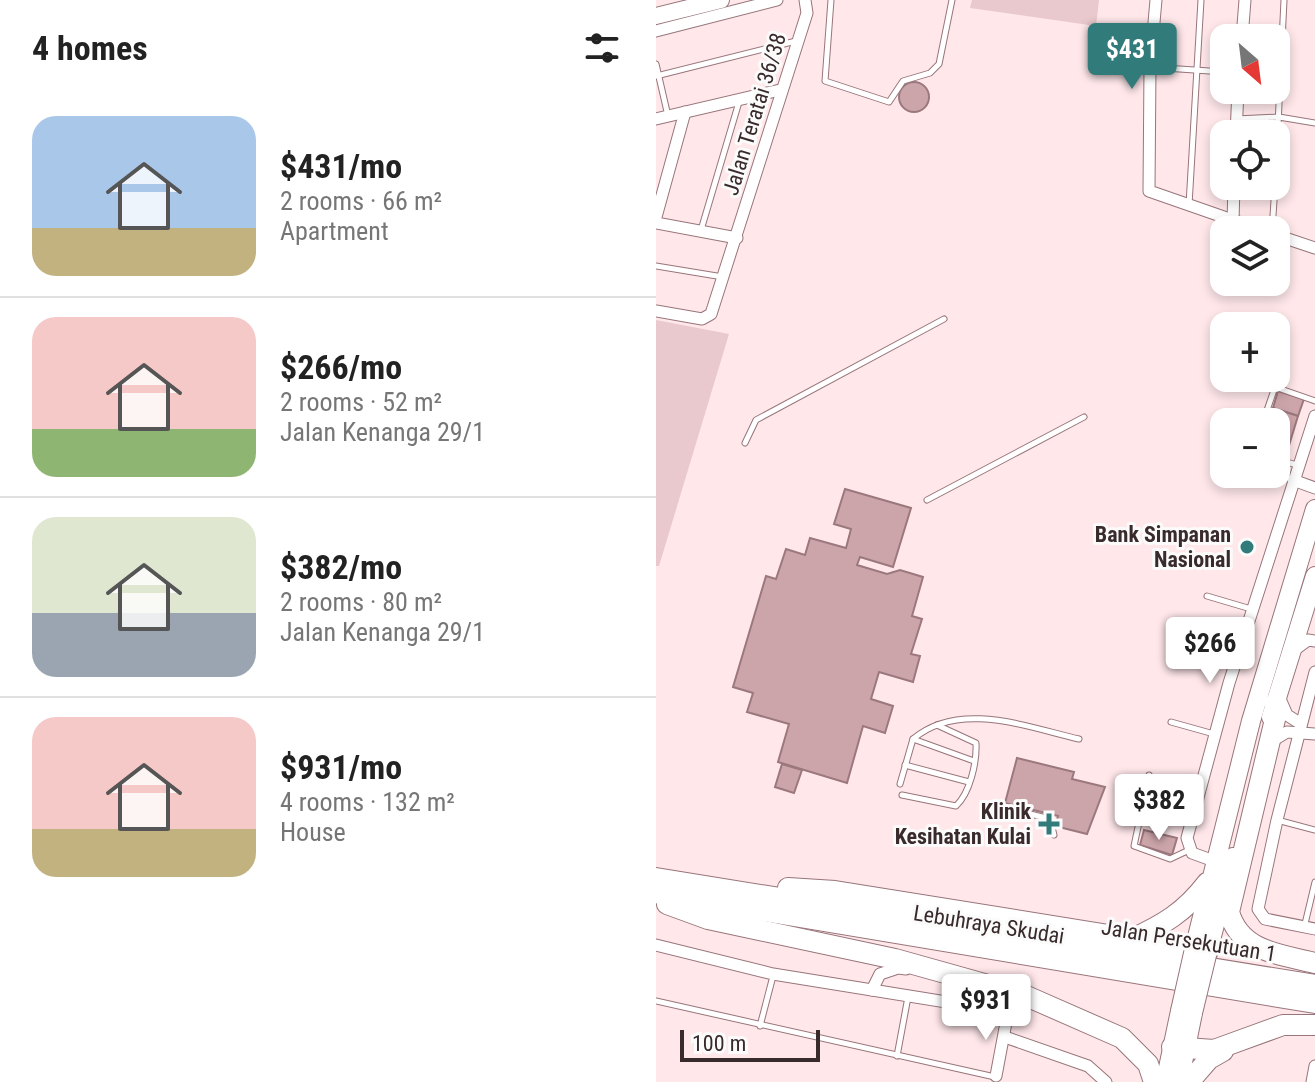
<!DOCTYPE html>
<meta charset="utf-8">
<style>
body{margin:0;font-family:"Roboto Condensed",sans-serif;background:#f6f6f6;color:#222;height:100vh;display:flex;flex-direction:column;font-size:30px;white-space:nowrap}
*{box-sizing:border-box;margin:0}
p{font-size:26px;color:#767676}
.icon{flex:none;width:44px;height:44px;fill:none;stroke:currentColor;stroke-width:2;stroke-linecap:round;stroke-linejoin:round}
.map{position:relative;flex:1;overflow:hidden}
.side{display:flex;flex-direction:column;background:#fff;width:656px}
.side>*{flex:none}
.needle{width:52px;rotate:152deg}
.buttons{position:absolute;left:554px;top:24px;display:grid;gap:16px}
.buttons a{display:grid;place-items:center;width:80px;height:80px;border-radius:16px;background:#fff;box-shadow:0 4px 12px #0003;font-size:40px}
.scale{position:absolute;left:24px;bottom:20px;width:140px;box-sizing:border-box;padding-left:8px;border:4px solid #392a2c;border-top:0;font-size:22px;line-height:28px;white-space:nowrap;color:#392a2c;-webkit-text-stroke:6px #fbfbfb;paint-order:stroke}
.price{position:absolute;translate:-50% -68px;padding:0 18px;border-radius:8px;background:#fff;color:#222;font-size:26px;line-height:52px;filter:drop-shadow(0 2px 4px #0008)}
.price::after{content:'';position:absolute;left:50%;top:48px;width:24px;height:18px;margin-left:-12px;background:inherit;clip-path:polygon(0 0,100% 0,50% 100%)}
.price.on{background:#327b7b;color:#fff}
ul{padding:0;list-style:none}
li{display:flex;align-items:center;gap:24px;height:200px;padding:0 32px}
li+li{border-top:2px solid #e0e0e0}
li span{display:grid;place-items:center;flex:none;width:224px;height:160px;border-radius:24px;color:#555}
li>.icon{margin-inline-start:auto}
span .icon{width:96px;height:96px;fill:#fffc;stroke-width:1}
li b{font-size:34px}
h2{display:flex;justify-content:space-between;align-items:center;height:96px;padding:0 32px;font-size:34px}
main{display:flex;flex:1;min-height:0}
.map>svg:first-child{display:block}
</style>
<main>
<section class="side">
<h2>4 homes<svg class="icon" aria-label="filters" viewBox="0 0 24 24"><path d="M4 7h16M4 17h16"/><circle cx="9" cy="7" r="2"/><circle cx="15" cy="17" r="2"/></svg></h2>
<ul>
<li><span style="background:linear-gradient(#a9c7e8 70%,#c2b280 0)"><svg class="icon" aria-label="home" viewBox="0 0 24 24"><path d="M3 11l9-7 9 7M6 9v11h12V9"/></svg></span><div><b>$431/mo</b><p>2 rooms · 66 m²</p><p>Apartment</p></div></li>
<li><span style="background:linear-gradient(#f6c9c9 70%,#8fb573 0)"><svg class="icon" aria-label="home" viewBox="0 0 24 24"><path d="M3 11l9-7 9 7M6 9v11h12V9"/></svg></span><div><b>$266/mo</b><p>2 rooms · 52 m²</p><p>Jalan Kenanga 29/1</p></div></li>
<li><span style="background:linear-gradient(#dfe7d0 60%,#9aa5b1 0)"><svg class="icon" aria-label="home" viewBox="0 0 24 24"><path d="M3 11l9-7 9 7M6 9v11h12V9"/></svg></span><div><b>$382/mo</b><p>2 rooms · 80 m²</p><p>Jalan Kenanga 29/1</p></div></li>
<li><span style="background:linear-gradient(#f6c9c9 70%,#c2b280 0)"><svg class="icon" aria-label="home" viewBox="0 0 24 24"><path d="M3 11l9-7 9 7M6 9v11h12V9"/></svg></span><div><b>$931/mo</b><p>4 rooms · 132 m²</p><p>House</p></div></li>
</ul>
</section>
<div class="map">
<svg width="659" height="1082" viewBox="0 0 659 1082">
<rect width="100%" height="100%" fill="#ffe7ea"/>
<g fill="#e9c9cd">
<path d="M316 0H443L440 26 314 8Z"/>
<path d="M0 320 73 334 3 566H0Z"/>
</g>
<g fill="#cca5aa" stroke="#9b787d" stroke-width="2">
<circle cx="258" cy="97" r="15"/>
<path d="M622 391 648 399 642 416 617 408Z"/>
<path d="M617 408 642 416 631 452 620 448V422H613Z"/>
<path d="M189 489 255 508 237 567 204 557 201 565 231 574 244 570 267 577 256 616 266 619 255 654 264 656 257 682 223 672 215 699 237 706 229 733 207 726 191 783 122 762 133 724 91 712 97 693 77 687 110 576 120 579 130 549 149 555 154 538 190 548 195 529 178 524Z"/>
<path d="M361 758 418 772 416 779 449 787 431 834 399 826 402 816 349 803Z"/>
<path d="M126 764 146 770 138 793 119 787Z"/>
<path d="M488 830 521 838 516 855 484 845Z"/>
</g>
<g fill="none" stroke-linecap="round" stroke-linejoin="round">
<g stroke="#98757a" stroke-width="7">
<g id="lane">
<path d="M175 0 169 81 233 102 247 81 274 73 283 64 296 0"/>
<path d="M0 64 12 116"/>
<path d="M494 67 568 72"/>
<path d="M0 76 140 41"/>
<path d="M580 119 623 117 659 123"/>
<path d="M620 166 628 0"/>
<path d="M533 205 545 0"/>
<path d="M45 230 83 102"/>
<path d="M616 230 619 186"/>
<path d="M0 266 67 277"/>
<path d="M607 422 619 387 659 401"/>
<path d="M89 443 100 420 288 319"/>
<path d="M620 459 641 465"/>
<path d="M271 500 428 417"/>
<path d="M551 596 595 609"/>
<path d="M515 722 558 734"/>
<path d="M257 739 318 761"/>
<path d="M249 765 313 782"/>
<path d="M493 775 478 846 514 859 533 850"/>
<path d="M244 784 257 739C303 700 371 727 423 739"/>
<path d="M246 795 300 806C314 793 321 762 320 743L281 725"/>
<path d="M339 805 394 819 398 835"/>
<path d="M621 820 659 830"/>
<path d="M648 928 659 882"/>
<path d="M0 1001 339 1077"/>
<path d="M104 1026 117 976"/>
<path d="M241 1056 252 997"/>
</g>
</g>
<g stroke="#98757a" stroke-width="13">
<g id="street">
<path d="M500 0 494 67 493 191 605 230"/>
<path d="M0 31 121 0"/>
<path d="M586 38 589 0"/>
<path d="M0 119 124 90"/>
<path d="M580 134 582 90"/>
<path d="M0 217 29 112"/>
<path d="M577 221 578 186"/>
<path d="M0 223 81 238"/>
<path d="M620 235 659 248"/>
<path d="M0 311 46 319 55 314 151 13 149 0"/>
<path d="M637 480 659 488"/>
<path d="M637 651 652 640 659 641"/>
<path d="M659 672 621 820 602 909 609 919 659 929"/>
<path d="M625 701 631 715 645 724"/>
<path d="M616 741 631 732 659 734"/>
<path d="M558 861 536 853 531 838 573 683 659 416"/>
<path d="M0 945 117 974 352 1012 340 1076"/>
<path d="M216 990 224 974 242 968 250 969"/>
<path d="M349 1037 432 1066 450 1082"/>
<path d="M656 1082 659 1066"/>
</g>
</g>
<g stroke="#98757a" stroke-width="18">
<path id="secondary" d="M0 16 65 0"/>
</g>
<g stroke="#98757a" stroke-width="20">
<g id="primary">
<path d="M615 717 659 576"/>
<path d="M538 949 595 721 659 509"/>
<path d="M552 951 577 857"/>
<path d="M509 1082 524 1011"/>
<path d="M523 1082 537 1013"/>
</g>
</g>
<g stroke="#98757a" stroke-width="22">
<g id="highway">
<path d="M619 703 621 711 573 912C584 952 624 954 659 963"/>
<path d="M0 878 659 985"/>
<path d="M132 888 179 891 552 951"/>
<path d="M0 893 659 1003"/>
<path d="M11 904 52 919 239 959 368 995 466 1038 492 1064 498 1082"/>
<path d="M474 940C507 925 529 912 551 883"/>
<path d="M516 1047 558 1050 627 1025H659"/>
<path d="M533 1082 553 1059 567 1051"/>
</g>
</g>
<use href="#lane" stroke="#fff" stroke-width="5"/>
<use href="#street" stroke="#fff" stroke-width="11"/>
<use href="#secondary" stroke="#fff" stroke-width="16"/>
<use href="#primary" stroke="#fff" stroke-width="18"/>
<use href="#highway" stroke="#fff" stroke-width="20"/>
<g stroke="#98757a" stroke-width="20" stroke-linecap="butt">
<g id="primary-bridge">
<path d="M524 1011 538 949"/>
<path d="M537 1013 552 951"/>
</g>
</g>
<use href="#primary-bridge" stroke="#fff" stroke-width="18"/>
</g>
<g fill="#327b7b" stroke="#fbfbfb" stroke-width="3">
<circle cx="591" cy="547" r="8"/>
<path d="M389 812h8v8h8v8h-8v8h-8v-8h-8v-8h8z"/>
</g>
<g text-anchor="middle" stroke-width="6" stroke-linejoin="round" paint-order="stroke">
<g font-size="22" fill="#392a2c" stroke="#fbfbfb">
<text transform="translate(98 114) rotate(-73)" y="8">Jalan Teratai 36/38</text>
<text transform="translate(333 924) rotate(9)" y="8">Lebuhraya Skudai</text>
<text transform="translate(533 940) rotate(9)" y="8">Jalan Persekutuan 1</text>
</g>
<g font-size="22" font-weight="bold" fill="#392a2c" stroke="#fbfbfb" text-anchor="end">
<text x="575" y="542">Bank Simpanan<tspan x="575" dy="25">Nasional</tspan></text>
<text x="375" y="819">Klinik<tspan x="375" dy="25">Kesihatan Kulai</tspan></text>
</g>
</g>
</svg>
<div class="buttons">
<a><svg class="needle" viewBox="-14 -14 28 28"><path d="M0-13l5 13h-10z" fill="#e53935"/><path d="M0 13l5-13h-10z" fill="#767676"/></svg></a>
<a><svg class="icon" aria-label="locate" viewBox="0 0 24 24"><circle cx="12" cy="12" r="6"/><path d="M12 2v4M12 18v4M2 12h4M18 12h4"/></svg></a>
<a><svg class="icon" aria-label="layers" viewBox="0 0 24 24"><path d="M12 4l9 5-9 5-9-5zM3 14l9 5 9-5"/></svg></a>
<a>+</a>
<a>−</a>
</div>
<div class="scale">100 m</div>
<b class="price on" style="left:476px;top:91px">$431</b>
<b class="price" style="left:554px;top:685px">$266</b>
<b class="price" style="left:503px;top:842px">$382</b>
<b class="price" style="left:330px;top:1042px">$931</b>
</div>
</main>
